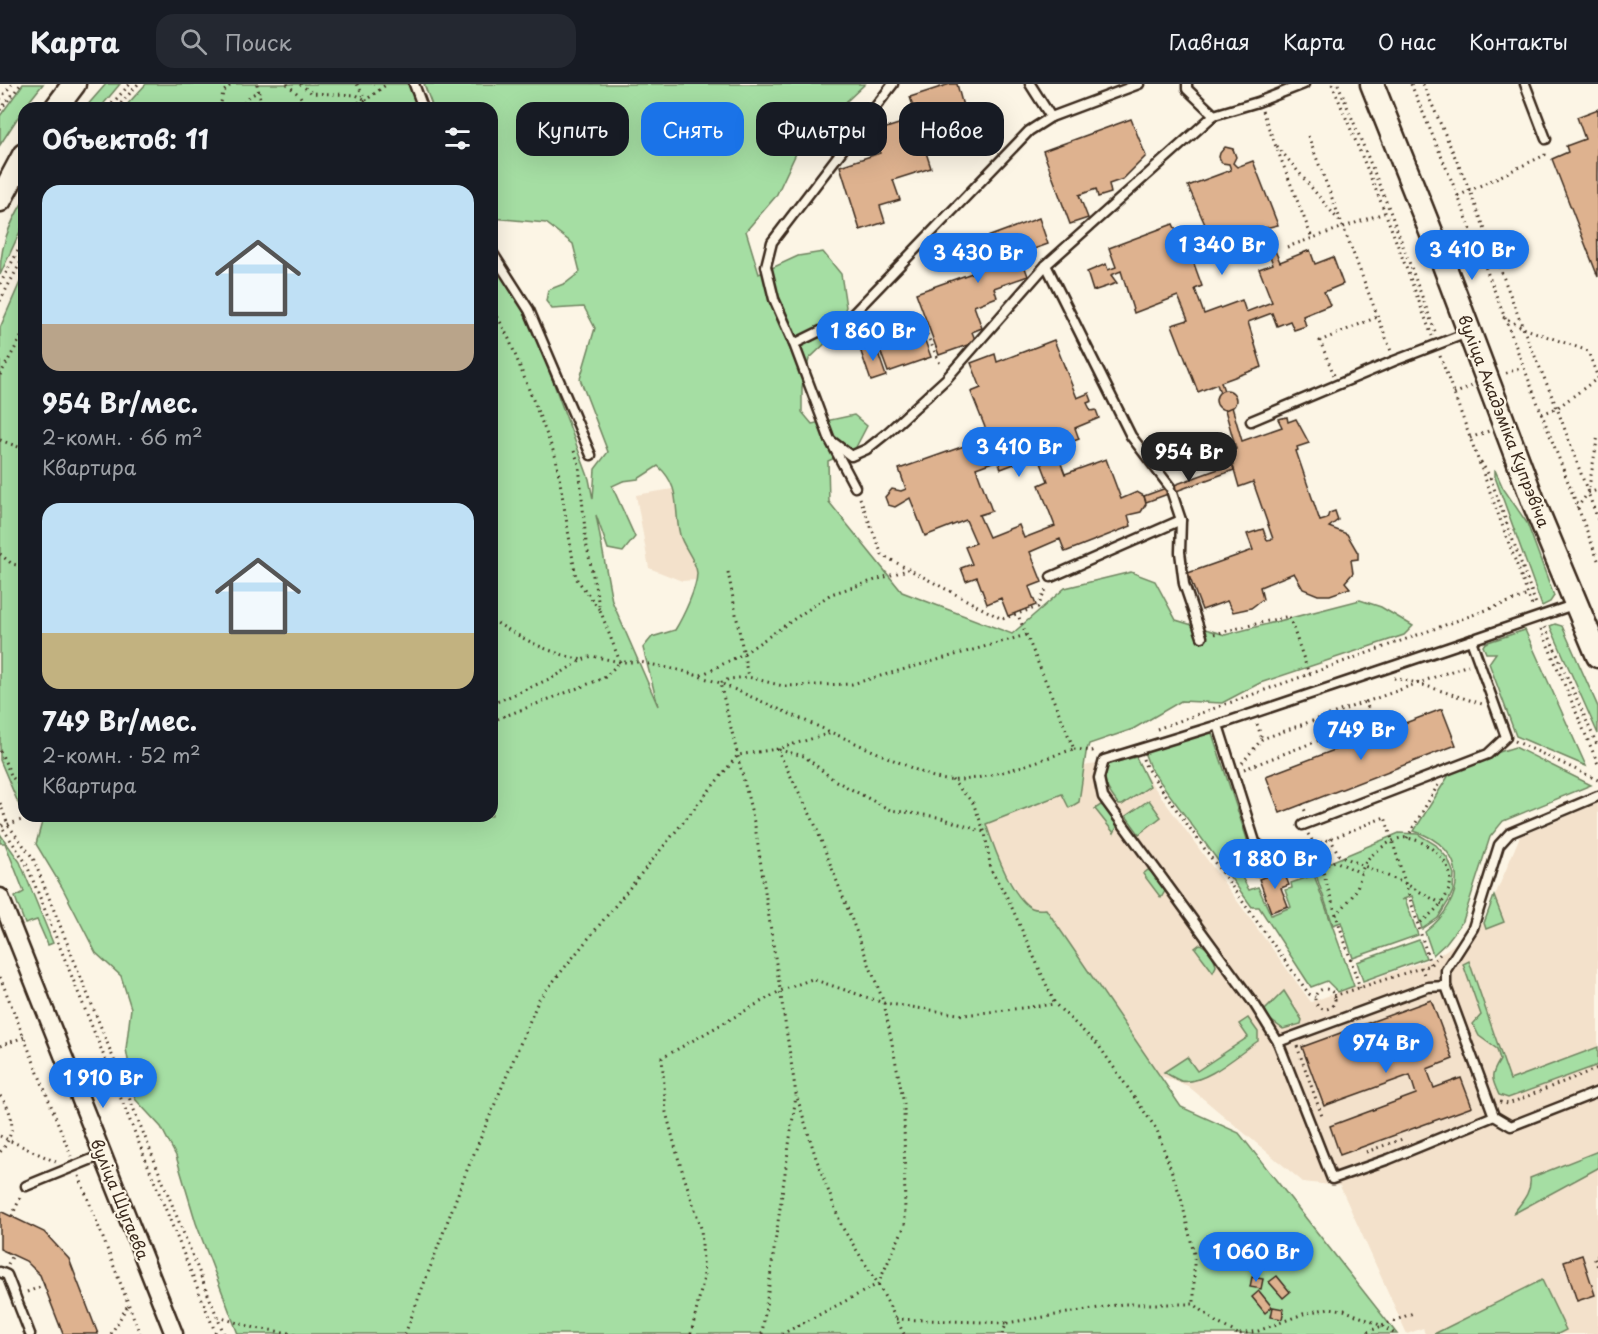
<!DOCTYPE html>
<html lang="ru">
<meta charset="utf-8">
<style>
body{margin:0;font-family:"Playpen Sans",sans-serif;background:#242831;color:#f1f3f6;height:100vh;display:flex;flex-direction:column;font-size:22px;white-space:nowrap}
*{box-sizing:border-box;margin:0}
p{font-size:20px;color:#9ea1a6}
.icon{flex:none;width:33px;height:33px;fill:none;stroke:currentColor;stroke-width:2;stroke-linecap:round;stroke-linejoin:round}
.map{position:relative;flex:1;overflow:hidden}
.sheet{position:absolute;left:18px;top:18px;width:480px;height:720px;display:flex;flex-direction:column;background:#171b24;border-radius:18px;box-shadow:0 6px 24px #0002}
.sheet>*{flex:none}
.banner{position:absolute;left:516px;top:18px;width:570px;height:54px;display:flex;gap:12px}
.price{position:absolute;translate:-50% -51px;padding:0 14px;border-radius:21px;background:#1a73e8;color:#fff;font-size:20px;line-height:39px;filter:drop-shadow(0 2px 3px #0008)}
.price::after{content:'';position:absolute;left:50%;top:36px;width:18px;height:14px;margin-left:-9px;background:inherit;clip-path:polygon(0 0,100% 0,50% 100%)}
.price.selected{background:#222;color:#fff}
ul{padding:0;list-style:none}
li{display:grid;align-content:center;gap:12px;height:318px;padding:0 24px}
li span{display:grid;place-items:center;height:186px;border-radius:18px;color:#555}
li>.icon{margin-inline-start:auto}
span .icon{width:108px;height:108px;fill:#fffc;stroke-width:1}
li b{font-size:26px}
h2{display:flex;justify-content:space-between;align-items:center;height:72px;padding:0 24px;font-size:26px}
.pill{padding:0 21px;border-radius:18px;background:#171b24;box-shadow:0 6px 24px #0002;font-size:21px;line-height:54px}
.pill.selected{background:#1a73e8;color:#fff}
header{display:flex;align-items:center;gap:36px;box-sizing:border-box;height:84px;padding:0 30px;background:#171b24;border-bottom:2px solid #363941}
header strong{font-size:28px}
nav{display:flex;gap:33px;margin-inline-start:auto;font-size:21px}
.search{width:420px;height:54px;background:#242831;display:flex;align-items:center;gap:15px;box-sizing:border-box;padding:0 21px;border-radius:18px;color:#9ea1a6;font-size:22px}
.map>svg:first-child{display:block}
</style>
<header>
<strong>Карта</strong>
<div class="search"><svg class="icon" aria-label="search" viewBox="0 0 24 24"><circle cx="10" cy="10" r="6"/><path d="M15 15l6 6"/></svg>Поиск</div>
<nav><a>Главная</a><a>Карта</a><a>О нас</a><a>Контакты</a></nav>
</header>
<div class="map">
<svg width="1598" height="1250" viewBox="0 0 1598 1250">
<rect width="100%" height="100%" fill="#fcf5e5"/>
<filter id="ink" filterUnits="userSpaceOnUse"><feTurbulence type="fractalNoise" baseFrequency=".0167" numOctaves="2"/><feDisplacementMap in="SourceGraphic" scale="12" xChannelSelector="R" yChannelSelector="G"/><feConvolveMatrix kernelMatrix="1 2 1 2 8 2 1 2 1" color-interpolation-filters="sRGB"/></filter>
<g filter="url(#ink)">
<g fill="#f3e1cb">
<path d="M734 395 727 494 682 497 649 484 636 411Z"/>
<path d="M1133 674 1311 918 1438 872 1484 838 1520 752 1598 719V1250H1425L1423 1244 1407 1250 1340 1102 1303 1098 1188 1002 1159 991 1046 825H1034L1022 817 997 773 986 739 1031 723 1078 683Z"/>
</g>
<g fill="#a5dea3" stroke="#708460" stroke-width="1.5" fill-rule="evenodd">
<path d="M23 0H43L24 24 0 61V32Z"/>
<path d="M106 0H120L100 24H85Z"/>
<path d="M146 0H409L418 24H124Z"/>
<path d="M424 0H865L800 61 776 112 746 147 759 190 798 172 823 168 841 190 846 223 834 251 809 275 802 303V328L812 340 854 331 867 342 855 365 828 377 829 418 902 508 1012 550 1065 504 1131 488 1155 497 1176 536 1225 551 1360 516 1381 523 1413 542 1404 551 1260 599 1222 619 1181 617 1133 645 1089 660 1086 669 1079 718 1069 724 1062 710 986 740C993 761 1012 815 1032 824 1036 826 1041 825 1046 825L1181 1023 1239 1049 1397 1250H238L196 1139 176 1072 161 1043 135 1015 126 965 131 924 121 892 96 869 62 803 36 760 42 738 33 732H492V177L529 236 534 246 589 395 593 415 595 385 608 368 580 295 595 244 584 223 552 225 546 217 548 206 566 199 580 188 573 160 546 139 492 134V24H433ZM658 382C682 404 673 423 680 451 683 463 696 476 697 489 697 504 683 533 675 546L652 553 643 564 658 622 612 517 596 431 608 465 623 468 635 453 612 402 623 397 638 395Z"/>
<path d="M24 116V139L0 191C0 162 9 141 24 116Z"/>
<path d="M24 189V725L19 721 0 676V244Z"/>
<path d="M1495 386 1503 404 1527 439 1554 512 1550 518 1542 522 1495 393Z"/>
<path d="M1555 540 1562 542 1598 623V650L1550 542Z"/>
<path d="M1525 546 1586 682 1516 652 1489 579 1496 569H1486L1483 562 1485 559Z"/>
<path d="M1211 646 1247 755 1244 773 1234 779 1249 806 1258 803 1271 831 1291 823 1285 806 1292 804 1291 799 1314 791 1354 902 1338 908 1327 897 1311 903 1259 823H1252L1150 684 1144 668Z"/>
<path d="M1515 663 1591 701 1503 737 1490 753 1463 837 1446 859 1433 871 1425 848C1467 816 1470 764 1414 747L1452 686 1490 675 1496 669Z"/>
<path d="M1136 673 1150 702 1122 721H1119C1109 708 1099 696 1109 680Z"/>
<path d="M1149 716 1161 733 1139 750 1126 732Z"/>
<path d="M1101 721C1108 725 1115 735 1117 743L1114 749 1095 725Z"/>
<path d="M1399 749 1418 750 1436 761 1448 775 1454 790 1453 807 1448 818 1438 834 1422 845 1412 812 1401 816 1405 815 1418 851 1353 874 1341 838 1333 841 1314 785Z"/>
<path d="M0 750 20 778 53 859 48 861 37 836 25 840 15 813 24 808 5 759H0Z"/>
<path d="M1148 786C1156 789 1162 799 1165 807L1161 814 1143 790Z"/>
<path d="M1494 812 1504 838 1486 845 1484 839Z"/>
<path d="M1419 856 1426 874 1363 897 1357 878Z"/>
<path d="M1200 860C1208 863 1215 874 1216 882L1213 888 1195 864Z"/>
<path d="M1469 877 1510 996 1598 963V981L1508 1014 1499 1011C1491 994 1490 992 1500 976L1497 965 1479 952 1473 940 1481 931 1463 880Z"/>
<path d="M1284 907 1302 936 1301 940 1283 945 1269 935 1265 926Z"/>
<path d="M1248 934 1258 948V957C1240 969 1204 1002 1181 997 1176 995 1169 991 1164 988L1187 973 1197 987 1248 953 1239 940Z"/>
<path d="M1598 1067V1084L1513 1130C1521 1119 1532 1108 1530 1094Z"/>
<path d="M1542 1196 1566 1246 1558 1250H1434Z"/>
</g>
<g fill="#deb28f" stroke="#3b2a1e" stroke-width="1.5" fill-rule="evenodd">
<path d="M950 0H957L970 48 924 62 931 84 893 96 900 116 880 122 885 138 860 146 840 82 880 69 874 48 917 34 910 13Z"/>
<path d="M1598 25 1597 92 1598 193 1552 75 1568 68 1566 62 1585 55 1577 33Z"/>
<path d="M1131 35 1146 72 1123 95 1109 100 1111 109 1098 113 1096 105 1079 111 1088 134 1070 140 1043 67Z"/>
<path d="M1225 63 1233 65 1236 73 1233 79 1237 83 1253 77 1278 141 1265 144 1280 178 1310 166 1315 180 1333 173 1343 200 1324 208 1330 221 1303 232 1306 242 1294 246 1290 237 1277 242 1272 229 1248 238 1262 283 1221 298 1224 307 1220 309 1217 300 1198 308 1172 241 1188 236 1178 212 1134 229 1121 187 1111 191 1117 199 1093 207 1087 188 1106 180 1108 186 1116 183 1109 164 1173 140 1180 155 1207 145 1188 102 1231 86 1229 80 1222 79 1219 73 1220 69ZM1261 148 1273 180 1259 185 1272 218 1246 228 1242 216 1204 230 1195 205 1202 202 1189 166 1214 156 1217 165Z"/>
<path d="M1039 134 1048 160 1020 170 1028 192 994 204 997 213 974 222 982 244 972 248 976 258 939 271 916 209 972 189 963 162Z"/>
<path d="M920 243 931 273 888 288 877 258Z"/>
<path d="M1054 256 1077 314 1089 309 1092 317 1087 319 1091 327 1096 326 1099 334 1075 344 1079 355 1055 364 1065 390 1106 375 1121 415 1137 408 1144 412 1146 420 1141 428 1128 431 1131 442 1065 468 1060 455 1030 468 1042 498 1029 503 1036 521 1008 532 1001 514 987 520 977 493 966 497 961 484 972 480 965 463 976 459 966 436 925 452 910 414 895 423 888 421 885 413 892 405 901 407 906 405 899 385 967 361 970 370 992 361 971 308 981 304 971 279 995 270 997 278ZM1038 371 1048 397 1039 401 1055 442 1024 454 1019 441 989 453 979 431 992 427 976 384 998 376 1001 385Z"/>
<path d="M875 260 886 292 871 297 860 265Z"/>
<circle cx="1226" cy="316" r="10"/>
<path d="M1232 323 1242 357 1282 343 1278 335 1287 333 1288 338 1296 335 1309 359 1297 363 1298 366 1296 367 1320 437 1327 435 1329 429 1335 427 1338 436 1329 443 1347 450 1358 469V475L1351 476 1353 489 1345 498 1350 504 1330 511H1318L1303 505 1294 489 1260 503 1263 515 1251 524 1233 528 1227 517 1202 526 1188 489 1253 466 1247 450 1263 445 1267 456 1273 455 1253 398 1239 403 1229 368 1236 365 1225 326Z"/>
<path d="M1232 380 1234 386 1146 418 1144 412Z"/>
<path d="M1442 625 1456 661 1280 729 1266 692Z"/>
<path d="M1283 786 1289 801 1281 804 1288 822 1271 828 1259 795Z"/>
<path d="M1431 916 1453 975 1427 985 1434 1004 1461 994 1472 1023 1340 1071 1330 1042 1416 1010 1410 991 1324 1022 1302 963Z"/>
<path d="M0 1127 44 1148 69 1175 98 1250H63L40 1191 26 1177 0 1165Z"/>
<path d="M1582 1171 1595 1211 1577 1217 1564 1177Z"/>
<path d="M1277 1192 1290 1208 1283 1214 1269 1198Z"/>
<path d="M1252 1193 1263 1195 1261 1205 1250 1203Z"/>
<path d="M1259 1207 1272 1223 1265 1229 1252 1213Z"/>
<path d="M1273 1223 1284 1225 1282 1235 1271 1233Z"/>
</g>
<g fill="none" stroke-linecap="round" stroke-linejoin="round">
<g stroke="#3b2a1e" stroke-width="13">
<g id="service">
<path d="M414 0 423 24"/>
<path d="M893 0 772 158 766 182 774 215 794 260 851 232 1029 47 1051 33"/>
<path d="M1030 0 1051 33 1139 0"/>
<path d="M1187 0V5L1214 31 1258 18 1304 0"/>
<path d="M1525 0 1546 55"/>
<path d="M492 168 529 226 591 371"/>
<path d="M1046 181 1131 352 1170 403"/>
<path d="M794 260 830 356 855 403"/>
<path d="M1251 337 1394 277 1467 249"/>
<path d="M830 356 851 372 867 365 887 349 946 295 1046 181 1214 31"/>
<path d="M1172 409 1181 436 1180 468 1184 500 1202 553"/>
<path d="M1051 493 1181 436"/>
<path d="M1218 641 1104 676 1099 694 1103 713 1255 921 1278 958 1332 1095 1389 1075 1494 1032"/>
<path d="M1598 712 1510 749 1499 761 1473 844 1446 886V902L1494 1032 1511 1042 1598 1008"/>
<path d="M1303 741 1488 670 1506 653 1471 556 1576 520"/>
<path d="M1255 787 1278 777 1255 758 1218 641 1471 556"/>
<path d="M1278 958 1428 903 1446 902"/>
<path d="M26 1102 102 1071"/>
<path d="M0 1188 7 1191 30 1250"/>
</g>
</g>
<g stroke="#3b2a1e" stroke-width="21">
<path id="minor" d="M0 813 174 1250"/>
</g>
<g stroke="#3b2a1e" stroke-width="27">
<g id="secondary">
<path d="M1372 0 1441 173 1534 419 1598 572"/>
<path d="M56 24 74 0"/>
<path d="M0 116 24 71"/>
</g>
</g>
<g stroke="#3b2a1e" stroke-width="3" stroke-dasharray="1.5 4.5" stroke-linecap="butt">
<path d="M257 0 262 24"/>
<path d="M287 0 300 12 307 24"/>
<path d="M300 0 312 9 356 11 366 16"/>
<path d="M357 0 366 16 368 24"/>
<path d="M1332 0 1385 128 1432 252"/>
<path d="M1338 0 1390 127 1436 250"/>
<path d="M1411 0 1458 112 1598 476"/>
<path d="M1423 0 1470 107 1523 244 1557 324 1598 436"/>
<path d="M0 15 12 0"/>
<path d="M285 22V24"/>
<path d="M108 24 130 0"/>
<path d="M117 24 138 0"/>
<path d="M220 24 223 8 232 0"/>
<path d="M242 24C246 14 251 10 262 7"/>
<path d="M291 24 305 21"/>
<path d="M341 24 366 16 387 0"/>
<path d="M0 26 21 0"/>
<path d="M1262 27 1312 154"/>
<path d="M1308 52 1391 267"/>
<path d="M1277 62 1340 138"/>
<path d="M1458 112 1545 71V67"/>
<path d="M1287 163 1384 129"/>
<path d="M1457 165 1474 156"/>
<path d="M0 200 24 156"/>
<path d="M0 217 24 172"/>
<path d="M492 222 509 255 556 374 576 494 599 525"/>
<path d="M868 231 918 230 941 282"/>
<path d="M1503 233 1523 244 1588 267 1598 294"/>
<path d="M1440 272 1532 522"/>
<path d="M1506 289 1523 283"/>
<path d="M0 291 24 248"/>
<path d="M1334 291 1320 257 1377 233"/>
<path d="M1454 310 1472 302"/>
<path d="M1542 330 1557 324 1598 294"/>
<path d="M1470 354 1489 347"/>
<path d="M0 356 24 365"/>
<path d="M574 367 579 380 586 458 600 526 620 578"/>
<path d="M1481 378 1490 393 1537 523"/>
<path d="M1588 409 1598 406"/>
<path d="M860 414 882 471 1002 535 1038 523 1047 503"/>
<path d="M1577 424 1588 409 1598 351"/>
<path d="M0 470 12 480 22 482 24 479"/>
<path d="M728 488 748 593"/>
<path d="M492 536C525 556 544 567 582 576"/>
<path d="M1545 543 1598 663"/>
<path d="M1541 545 1598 680"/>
<path d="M1214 550 1289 532 1309 590"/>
<path d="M492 589 495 593"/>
<path d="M701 591 743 570 831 510 907 486"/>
<path d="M1394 594 1417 599 1482 620"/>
<path d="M492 620 556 592 582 576 592 572 620 578H640L683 587 720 599 923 689C930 692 938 695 946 696 983 699 1038 676 1074 665L1018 531"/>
<path d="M492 637 604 594 620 578"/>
<path d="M1257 640 1262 655"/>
<path d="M1157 645 1528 511"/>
<path d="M1515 657 1598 696"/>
<path d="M777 665 814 738 884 919 904 1020 905 1141 878 1200 782 1250"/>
<path d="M1074 665 1092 667 1097 665"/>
<path d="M779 666 804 672 834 696 890 726 938 733 984 748"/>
<path d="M0 667 12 693 24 706"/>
<path d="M1143 675 1146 683 1309 910 1315 913"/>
<path d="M1242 679 1262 655 1365 618"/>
<path d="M1244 685 1372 636 1366 618 1468 581"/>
<path d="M952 696 973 719 985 749 991 786 1008 815 1055 920 1099 962 1157 1046 1181 1114 1194 1170V1220"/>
<path d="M0 719 8 741 33 774 224 1250"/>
<path d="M1302 720 1306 729"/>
<path d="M0 740 26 779 216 1250"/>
<path d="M2 742 35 732"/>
<path d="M1308 750 1315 761 1336 831 1360 904"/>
<path d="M1330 754 1339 771 1406 800 1442 820"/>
<path d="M1407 754 1438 701"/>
<path d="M1315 761 1385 733 1430 880"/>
<path d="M1285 766 1301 763 1309 781 1320 776"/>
<path d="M1322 783 1335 777 1361 789"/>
<path d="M1336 831C1343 824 1351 815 1356 806 1361 795 1361 780 1371 772 1379 765 1395 752 1407 754 1427 756 1455 779 1450 801 1446 819 1432 829 1419 840"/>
<path d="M1421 883 1425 893"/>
<path d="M0 893 71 1072"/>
<circle cx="1325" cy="915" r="10"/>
<path d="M1334 912 1430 881 1441 869"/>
<path d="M0 962 24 953"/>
<path d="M1297 962 1323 1035"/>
<path d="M0 1012C15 1030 16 1050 0 1068"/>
<path d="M1500 1018 1508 1020 1598 984"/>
<path d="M0 1052 56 1078"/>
<path d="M1366 1068 1405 1054"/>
<path d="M79 1092 140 1250"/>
<path d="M12 1132 21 1112"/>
<path d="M1598 1172 1594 1173 1598 1183"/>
<path d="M8 1180 13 1171"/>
<path d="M27 1208 45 1201"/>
<path d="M218 1233 255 1244 298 1250"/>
<path d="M896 1235 1007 1239"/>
<path d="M1382 1242 1395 1250"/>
<path d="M111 1250 129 1219"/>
<path d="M405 1250 465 1091 539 915 738 671 777 665 831 649"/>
<path d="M691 1250 704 1193 701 1144 679 1077 666 1028 662 974 780 907 812 895 884 919 964 931 1055 920"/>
<path d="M762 1250 796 1012"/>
<path d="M904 1250 878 1200 842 1143 816 1074 796 1010 755 742 720 599 729 595 748 593 783 602 852 600 1026 551"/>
<path d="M1002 1250 1007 1239 1123 1220H1194L1216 1238 1238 1250"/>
<path d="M1240 1250 1258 1247 1303 1230 1329 1224 1344 1226 1382 1242 1413 1229"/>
<path d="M1362 1250 1382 1242"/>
</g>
<use href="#service" stroke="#fcf5e5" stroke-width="8"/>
<use href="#minor" stroke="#fcf5e5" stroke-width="16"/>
<use href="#secondary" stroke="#fcf5e5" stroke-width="22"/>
</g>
</g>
<g text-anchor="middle" stroke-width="4.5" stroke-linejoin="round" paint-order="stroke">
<g font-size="16" fill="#3b2a1e" stroke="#fcf5e5">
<text transform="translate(1504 337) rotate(69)" y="6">вуліца Акадэміка Купрэвіча</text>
<text transform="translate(120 1115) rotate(68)" y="6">вуліца Шугаева</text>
</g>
</g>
</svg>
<b class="price" style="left:1222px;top:192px">1 340 Br</b>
<b class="price" style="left:1472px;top:197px">3 410 Br</b>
<b class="price" style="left:978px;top:200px">3 430 Br</b>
<b class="price" style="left:873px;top:278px">1 860 Br</b>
<b class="price" style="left:1019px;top:394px">3 410 Br</b>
<b class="price selected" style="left:1189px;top:399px">954 Br</b>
<b class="price" style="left:1361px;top:677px">749 Br</b>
<b class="price" style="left:1275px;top:806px">1 880 Br</b>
<b class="price" style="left:1386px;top:990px">974 Br</b>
<b class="price" style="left:103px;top:1025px">1 910 Br</b>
<b class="price" style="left:1256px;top:1199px">1 060 Br</b>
<div class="banner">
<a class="pill">Купить</a>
<a class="pill selected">Снять</a>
<a class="pill">Фильтры</a>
<a class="pill">Новое</a>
</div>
<section class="sheet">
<h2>Объектов: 11<svg class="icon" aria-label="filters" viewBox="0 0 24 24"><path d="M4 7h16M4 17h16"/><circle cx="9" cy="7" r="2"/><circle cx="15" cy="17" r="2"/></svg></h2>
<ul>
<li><span style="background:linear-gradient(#bfe0f5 75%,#b9a48a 0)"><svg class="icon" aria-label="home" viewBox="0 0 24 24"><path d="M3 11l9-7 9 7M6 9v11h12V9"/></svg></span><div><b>954 Br/мес.</b><p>2-комн. · 66 m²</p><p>Квартира</p></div></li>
<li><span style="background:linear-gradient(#bfe0f5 70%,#c2b280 0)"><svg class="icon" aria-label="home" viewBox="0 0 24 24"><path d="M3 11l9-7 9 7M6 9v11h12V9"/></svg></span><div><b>749 Br/мес.</b><p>2-комн. · 52 m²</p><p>Квартира</p></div></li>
</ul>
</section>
</div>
